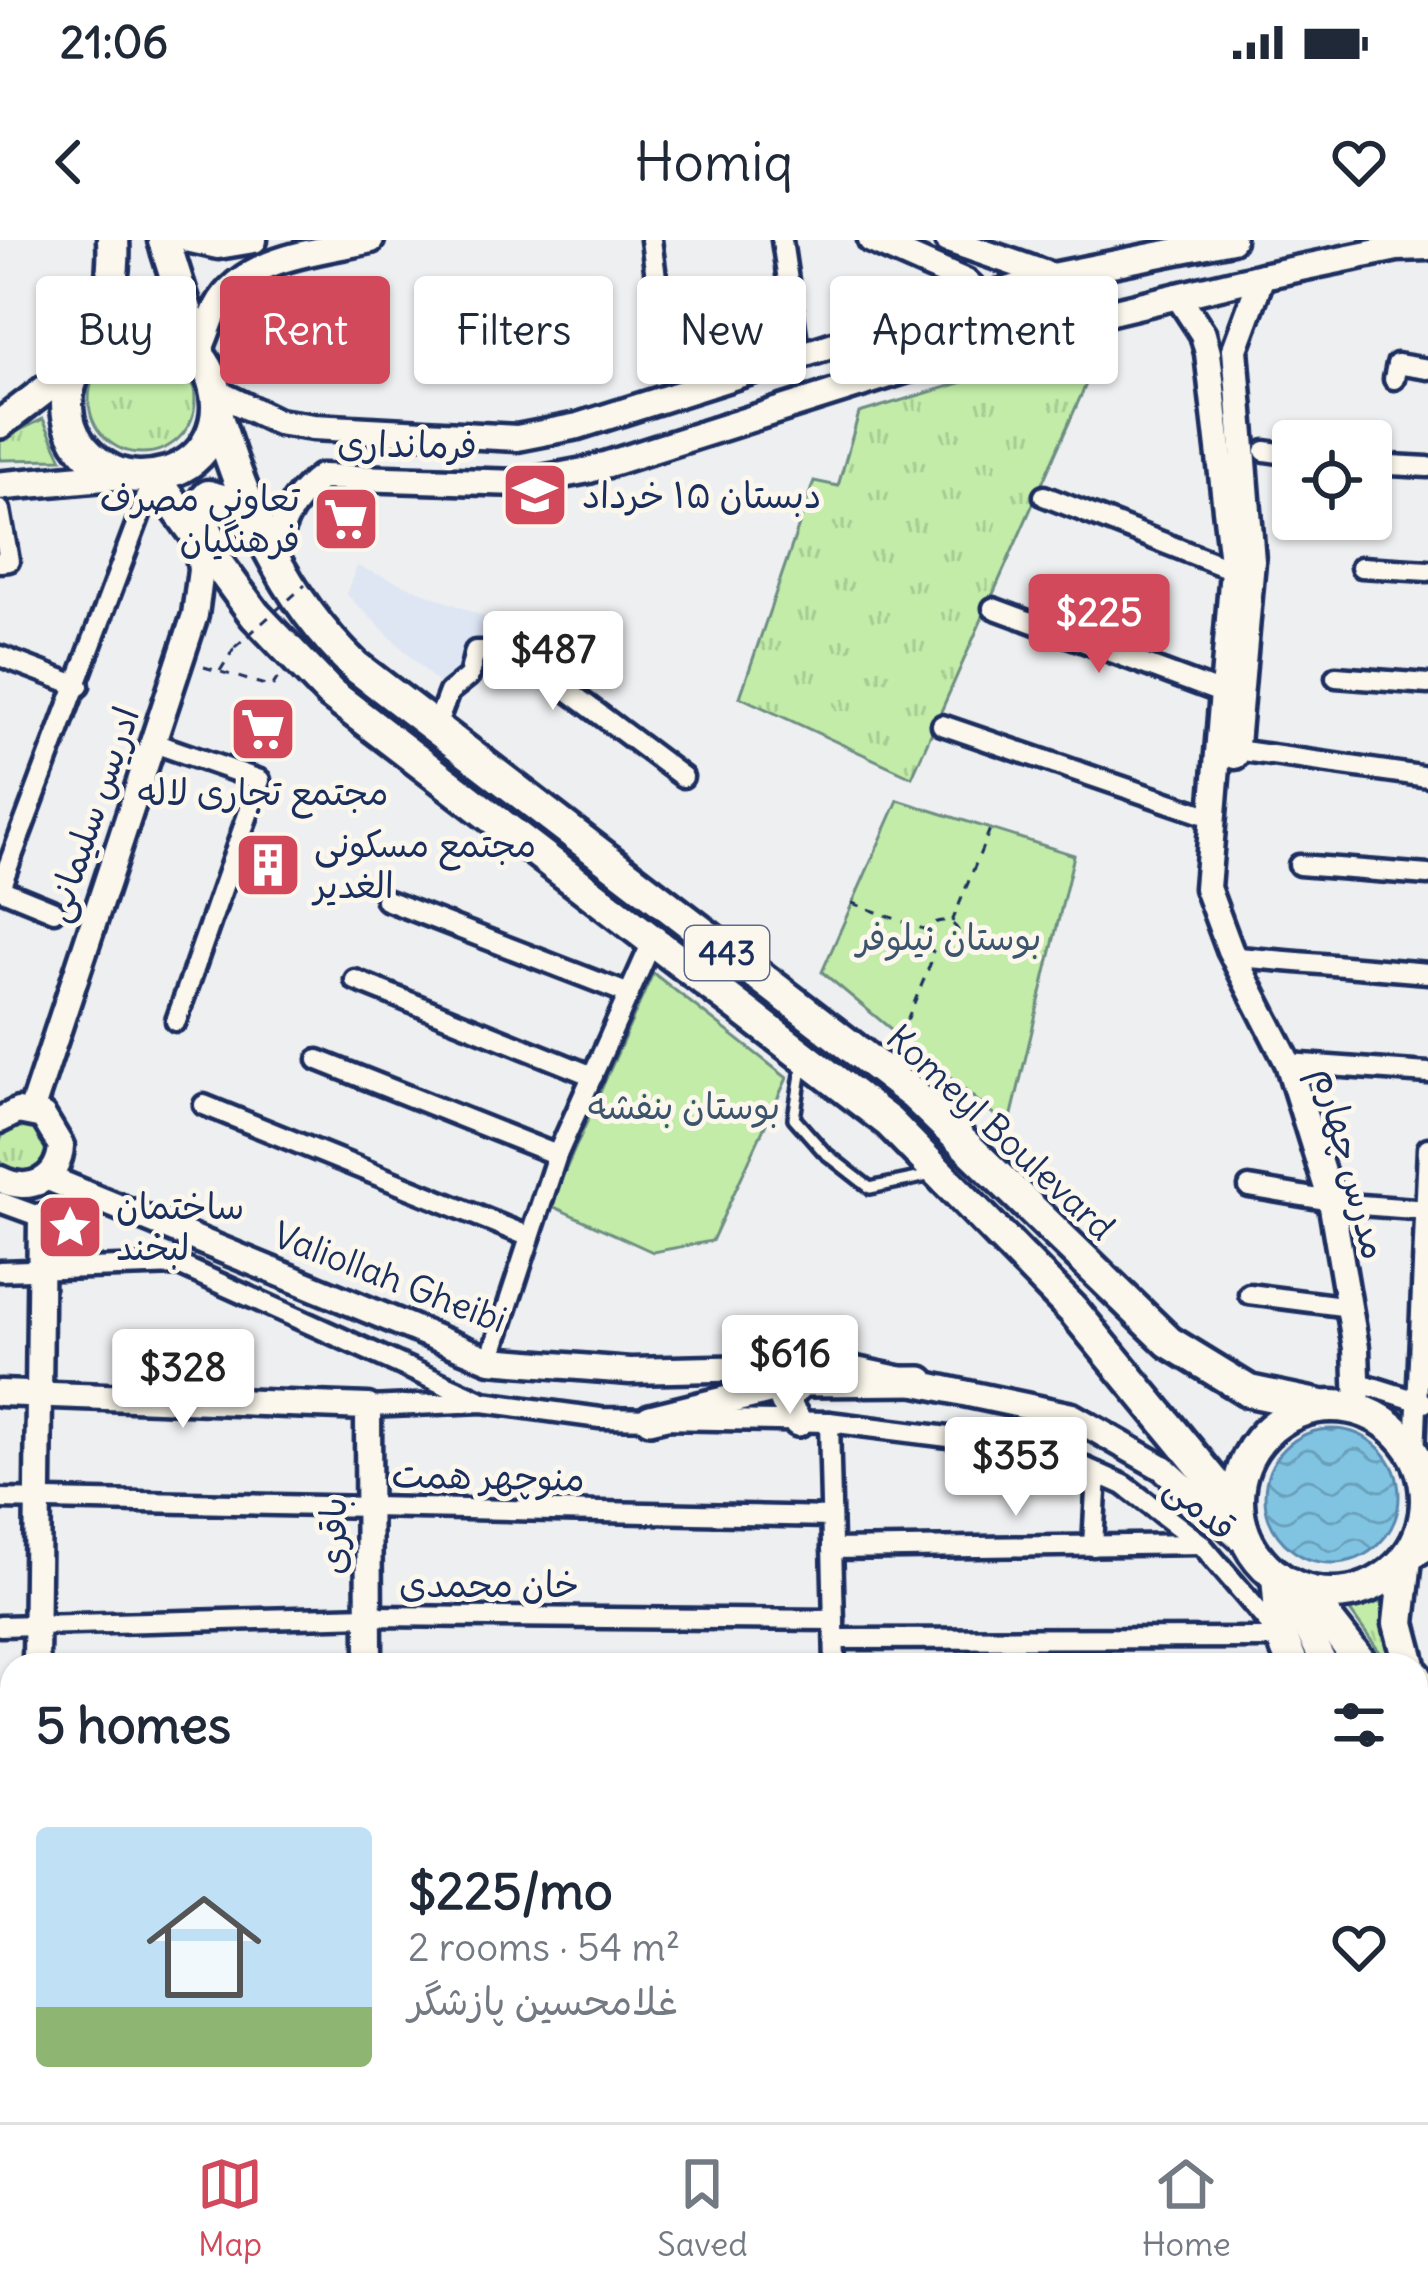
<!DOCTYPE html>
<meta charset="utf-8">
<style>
body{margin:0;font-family:Delius,"Playpen Sans Arabic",sans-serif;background:#f2f2f3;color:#1f2937;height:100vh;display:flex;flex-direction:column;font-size:45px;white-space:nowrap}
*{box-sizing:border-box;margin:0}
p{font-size:39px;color:#747a83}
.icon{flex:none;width:66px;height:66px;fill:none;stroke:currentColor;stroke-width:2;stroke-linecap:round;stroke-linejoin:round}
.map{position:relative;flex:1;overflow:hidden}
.details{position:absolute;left:0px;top:1413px;width:1428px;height:471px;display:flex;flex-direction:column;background:#fff;border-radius:36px 36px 0 0;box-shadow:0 3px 9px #0004}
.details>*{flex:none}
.banner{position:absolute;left:36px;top:36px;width:1356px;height:108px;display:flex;gap:24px}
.fabs{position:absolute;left:1272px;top:180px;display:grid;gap:24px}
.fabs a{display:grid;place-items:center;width:120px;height:120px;border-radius:12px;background:#fff;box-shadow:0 3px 9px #0004;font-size:60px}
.price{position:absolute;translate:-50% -102px;padding:0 27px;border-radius:12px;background:#fff;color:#222;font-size:39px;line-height:78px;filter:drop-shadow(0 3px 6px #0008)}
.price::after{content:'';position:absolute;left:50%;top:72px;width:36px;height:27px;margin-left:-18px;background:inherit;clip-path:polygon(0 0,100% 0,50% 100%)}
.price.current{background:#d1495b;color:#fff}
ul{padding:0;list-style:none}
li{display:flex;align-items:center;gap:36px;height:300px;padding:0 36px}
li+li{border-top:3px solid #e0e1e3}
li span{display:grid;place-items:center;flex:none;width:336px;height:240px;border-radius:12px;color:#555}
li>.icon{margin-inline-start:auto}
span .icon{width:144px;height:144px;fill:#fffc;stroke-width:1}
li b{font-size:51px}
h2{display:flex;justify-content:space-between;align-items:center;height:144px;padding:0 36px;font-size:51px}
.chip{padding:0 42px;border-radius:12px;background:#fff;box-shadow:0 3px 9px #0004;font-size:42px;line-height:108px}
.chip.current{background:#d1495b;color:#fff}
.status{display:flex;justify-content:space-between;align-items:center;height:84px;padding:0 60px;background:#fff;direction:ltr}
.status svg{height:33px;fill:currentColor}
header{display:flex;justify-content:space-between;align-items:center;height:156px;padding:0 36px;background:#fff;font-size:54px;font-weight:600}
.menu{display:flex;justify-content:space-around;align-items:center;height:168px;border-top:3px solid #e0e1e3;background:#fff;font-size:33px;color:#747a83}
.menu a{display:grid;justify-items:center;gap:6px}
.menu .current{color:#d1495b}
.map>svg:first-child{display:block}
</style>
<div class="status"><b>21:06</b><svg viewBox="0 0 49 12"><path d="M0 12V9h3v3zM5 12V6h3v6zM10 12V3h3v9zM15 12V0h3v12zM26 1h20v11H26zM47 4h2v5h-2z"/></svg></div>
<header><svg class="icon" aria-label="back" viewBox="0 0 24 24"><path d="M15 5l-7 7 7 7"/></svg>Homiq<svg class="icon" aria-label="heart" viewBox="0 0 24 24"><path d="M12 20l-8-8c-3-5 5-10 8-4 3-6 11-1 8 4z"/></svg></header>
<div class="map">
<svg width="1428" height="1882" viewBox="0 0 1428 1882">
<defs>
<pattern id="grass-tufts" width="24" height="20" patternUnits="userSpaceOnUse" patternTransform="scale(3)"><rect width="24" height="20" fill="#c2eca8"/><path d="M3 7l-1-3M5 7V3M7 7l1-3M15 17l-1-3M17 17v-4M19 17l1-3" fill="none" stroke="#a6cb93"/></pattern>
<pattern id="water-waves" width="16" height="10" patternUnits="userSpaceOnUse" patternTransform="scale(3)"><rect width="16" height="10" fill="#81c4e2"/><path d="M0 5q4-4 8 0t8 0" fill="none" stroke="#69a0ba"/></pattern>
</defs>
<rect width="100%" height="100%" fill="#eeeff0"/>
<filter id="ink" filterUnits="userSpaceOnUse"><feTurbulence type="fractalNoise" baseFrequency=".00833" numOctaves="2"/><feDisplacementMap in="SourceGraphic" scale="24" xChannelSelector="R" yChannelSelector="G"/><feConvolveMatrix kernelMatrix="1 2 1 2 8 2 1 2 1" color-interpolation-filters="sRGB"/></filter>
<g filter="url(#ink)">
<path fill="#dee6f4" d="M357 326 500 383 490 412 470 402 457 432 439 444 346 354Z"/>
<g fill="url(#grass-tufts)" stroke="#6e8e83" stroke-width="3">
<path d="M1091 104 1102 108 912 537 740 457 814 241 838 246 859 173Z"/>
<circle cx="142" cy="160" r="53"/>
<path d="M43 179 62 219 0 220V200Z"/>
<circle cx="23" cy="910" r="25"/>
<path d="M1380 1359 1400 1425H1389L1350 1371Z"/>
</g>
<g fill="#c2eca8" stroke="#6e8e83" stroke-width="3">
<path d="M898 560 1074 615 1009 887 822 732Z"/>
<path d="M653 733 787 838 712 1001 653 1012 550 965Z"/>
</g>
<circle fill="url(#water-waves)" stroke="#5888ad" stroke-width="3" cx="1332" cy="1256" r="67"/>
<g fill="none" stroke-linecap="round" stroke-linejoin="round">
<g stroke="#1b2f5e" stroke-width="18">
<path id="service" d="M803 822 794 878 824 912 870 948 932 935"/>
</g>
<g stroke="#1b2f5e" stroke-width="27">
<g id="minor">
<path d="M651 0 663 89"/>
<path d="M782 0 796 95"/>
<path d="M1394 139 1397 124 1428 129"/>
<path d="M1265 211 1293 215"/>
<path d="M1371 224 1428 227"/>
<path d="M1044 256 1233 330"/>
<path d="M0 270 9 321 0 322"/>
<path d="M1361 327 1428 331"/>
<path d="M993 368 1224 454"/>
<path d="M0 416 79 446"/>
<path d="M1336 437 1428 444"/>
<path d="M942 485 1214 578"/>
<path d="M435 489 449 452 469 436 475 411H515L683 537"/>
<path d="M154 503 260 540 176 781"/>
<path d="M1236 510 1428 537"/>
<path d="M1299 625 1428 635"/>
<path d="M0 648 154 237"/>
<path d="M0 649 54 671"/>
<path d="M386 660 629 754"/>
<path d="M1238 717 1428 733"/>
<path d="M355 740 593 836"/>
<path d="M318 820 557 915"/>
<path d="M1288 823 1428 833"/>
<path d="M204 865 530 997"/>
<path d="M1249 947 1331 961"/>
<path d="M0 962 41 977"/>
<path d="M1347 964 1428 970"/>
<path d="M0 1031 179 1025 479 1160"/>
<path d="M1249 1054 1350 1067"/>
<path d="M490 1120 557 915 652 702"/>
<path d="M1357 1142 1424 1163"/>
<path d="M368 1167 483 1162 600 1178 829 1182 1044 1209 1124 1245 1201 1304 1279 1395"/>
<path d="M829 1182 835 1425"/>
<path d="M1415 1214 1428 908"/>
<path d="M0 1259 831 1277"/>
<path d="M1093 1306 1097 1233"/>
<path d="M832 1309 1201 1304"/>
<path d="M0 1386 369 1376 834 1380"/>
<path d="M835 1399 1282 1398"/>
<path d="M0 1654 12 1655"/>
<path d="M1416 1707 1428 1706"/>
<path d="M0 1780H12"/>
<path d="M1416 1792H1428"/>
<path d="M848 1872V1882"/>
</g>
</g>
<g stroke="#1b2f5e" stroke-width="33">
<g id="tertiary">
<path d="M191 0 218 6 254 0"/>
<path d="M871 0 966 42 1019 94"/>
<path d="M948 0 1052 36"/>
<path d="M1178 56 1203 94 1208 113 1233 330 1207 648 1230 710 1288 823 1331 961 1356 1108 1358 1169"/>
<path d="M199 111C206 97 210 81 217 67 244 16 321 12 371 0"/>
<path d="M218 153 278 182 313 187 517 198 578 186 1052 36 1232 0"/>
<path d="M276 323C275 287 292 259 321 237L520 243 589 230 1019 94 1262 36 1397 8 1428 7"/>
<path d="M1235 516 1252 321 1235 109 1262 36"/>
<path d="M31 872 195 375 201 330 197 298"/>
<path d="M0 880 18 871 43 876 61 906C59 940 30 954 0 939"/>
<path d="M48 938 490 1120 630 1131 837 1126 1072 1176 1163 1228 1249 1306"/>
<path d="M0 1153 368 1167 369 1425"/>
<path d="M1415 1214 1428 1229"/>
<path d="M1406 1319 1428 1307"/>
<path d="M1283 1341 1325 1425"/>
<path d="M36 1425 41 977"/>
<path d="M0 1506H12"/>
<path d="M1416 1589 1428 1604"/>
<path d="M369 1872V1882"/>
<path d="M30 1882V1872"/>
</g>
</g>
<g stroke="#1b2f5e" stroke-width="36">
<g id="secondary">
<path d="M0 184 75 127"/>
<path d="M0 246 120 235"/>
<path d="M650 1179 801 1142 921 1141"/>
<path d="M798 1182 784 1161 801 1142"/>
</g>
</g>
<g stroke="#1b2f5e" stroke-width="39">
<g id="primary">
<path d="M164 0 199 111"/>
<path d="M75 127C92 116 110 99 130 95 221 75 252 207 167 233 150 238 128 239 112 231 90 220 72 201 68 176 62 140 84 121 97 91 109 63 115 30 113 0"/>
<path d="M217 177C247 272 282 356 355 426L913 854 1169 1102 1249 1151 1321 1166"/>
<path d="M154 237 255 375 331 454 889 882 1073 1070 1238 1271"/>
<path d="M213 304 198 271 208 256 229 262 250 285"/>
<circle cx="1332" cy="1260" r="94"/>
<path d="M1406 1319 1399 1383 1410 1425"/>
<path d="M1277 1336 1282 1398 1293 1425"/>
<path d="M1305 1351 1363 1425"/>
<path d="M1416 1436 1428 1460"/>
<path d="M1416 1521 1428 1544"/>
<path d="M1416 1614 1428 1622"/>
</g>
</g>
<g stroke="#1b2f5e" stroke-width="3" stroke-dasharray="9 9" stroke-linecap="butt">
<path d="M204 427 272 447 280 434"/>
<path d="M220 431 235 407"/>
<path d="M852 663 926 690"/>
<circle cx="943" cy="698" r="17"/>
<path d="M952 682 990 589"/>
<path d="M900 797 934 715"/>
</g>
<use href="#service" stroke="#fbf7ec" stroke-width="9"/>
<use href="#minor" stroke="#fbf7ec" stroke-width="18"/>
<use href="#tertiary" stroke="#fbf7ec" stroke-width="24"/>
<use href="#secondary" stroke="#fbf7ec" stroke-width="27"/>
<use href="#primary" stroke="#fbf7ec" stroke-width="30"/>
<path stroke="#1b2f5e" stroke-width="3" stroke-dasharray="9 9" stroke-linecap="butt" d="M235 407 305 345"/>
</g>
</g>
<defs>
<g id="school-square" transform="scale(3.45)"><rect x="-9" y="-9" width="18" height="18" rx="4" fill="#d1495b" stroke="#fbf7ec"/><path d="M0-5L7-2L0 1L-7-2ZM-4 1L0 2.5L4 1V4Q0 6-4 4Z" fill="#fff"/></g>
<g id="supermarket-square" transform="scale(3.45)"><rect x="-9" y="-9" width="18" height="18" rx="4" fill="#d1495b" stroke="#fbf7ec"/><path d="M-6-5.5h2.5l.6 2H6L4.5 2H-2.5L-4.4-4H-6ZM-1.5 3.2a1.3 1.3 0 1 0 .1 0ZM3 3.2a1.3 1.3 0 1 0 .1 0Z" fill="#fff"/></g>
<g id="building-square" transform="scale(3.45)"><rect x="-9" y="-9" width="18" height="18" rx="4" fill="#d1495b" stroke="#fbf7ec"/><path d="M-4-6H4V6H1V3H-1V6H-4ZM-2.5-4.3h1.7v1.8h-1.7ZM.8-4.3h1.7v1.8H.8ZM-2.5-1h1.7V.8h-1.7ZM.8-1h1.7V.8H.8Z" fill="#fff"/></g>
<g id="sight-square" transform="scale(3.45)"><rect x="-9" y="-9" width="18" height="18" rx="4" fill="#d1495b" stroke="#fbf7ec"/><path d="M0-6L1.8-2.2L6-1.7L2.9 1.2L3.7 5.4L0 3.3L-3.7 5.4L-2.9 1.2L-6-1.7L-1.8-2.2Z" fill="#fff"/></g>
</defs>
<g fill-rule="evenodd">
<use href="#school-square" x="535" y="255"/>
<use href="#supermarket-square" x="346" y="279"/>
<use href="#supermarket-square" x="263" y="489"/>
<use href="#building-square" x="268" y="625"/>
<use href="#sight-square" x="70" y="987"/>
</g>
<g text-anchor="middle" stroke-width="10" stroke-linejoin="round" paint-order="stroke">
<rect fill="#fbf7ec" stroke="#5e6b89" stroke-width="3" x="685" y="686" width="84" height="54" rx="9"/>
<g font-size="33" font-weight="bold" fill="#1b2f5e">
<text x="727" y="725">443</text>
</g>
<g font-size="36" fill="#1b2f5e" stroke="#fbf7ec">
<text transform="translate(407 204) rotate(1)" y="13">فرمانداری</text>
<text transform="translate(91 574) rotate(-71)" y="13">ادریس سلیمانی</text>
<text transform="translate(1001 892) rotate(43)" y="13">Komeyl Boulevard</text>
<text transform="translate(1351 923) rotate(75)" y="13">مدرس چهارم</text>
<text transform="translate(390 1037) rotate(21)" y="13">Valiollah Gheibi</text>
<text transform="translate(488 1236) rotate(1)" y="13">منوچهر همت</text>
<text transform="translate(1201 1267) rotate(41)" y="13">قدمی</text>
<text transform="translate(333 1296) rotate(-90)" y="13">باقری</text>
<text x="489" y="1357">خان محمدی</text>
</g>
<g font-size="36" fill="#1b2f5e" stroke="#fbf7ec" text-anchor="start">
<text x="582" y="268">دبستان ۱۵ خرداد</text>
<text x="300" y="271" text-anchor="end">تعاونی مصرف<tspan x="300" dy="41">فرهنگیان</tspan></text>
<text x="263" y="565" text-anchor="middle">مجتمع تجاری لاله</text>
<text x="314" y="617">مجتمع مسکونی<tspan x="314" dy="41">الغدیر</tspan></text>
<text x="116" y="979">ساختمان<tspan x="116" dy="41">لبخند</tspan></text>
</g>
<g font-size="36" fill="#3c556d" stroke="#fbf7ec">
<text x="949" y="710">بوستان نیلوفر</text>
<text x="684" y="879">بوستان بنفشه</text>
</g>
</g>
</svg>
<div class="fabs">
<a><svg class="icon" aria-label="locate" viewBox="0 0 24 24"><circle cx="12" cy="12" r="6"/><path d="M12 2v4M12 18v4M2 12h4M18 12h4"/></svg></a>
</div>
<b class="price current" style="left:1099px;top:436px">$225</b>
<b class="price" style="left:553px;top:473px">$487</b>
<b class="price" style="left:790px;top:1177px">$616</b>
<b class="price" style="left:183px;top:1191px">$328</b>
<b class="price" style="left:1016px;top:1279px">$353</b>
<div class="banner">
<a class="chip">Buy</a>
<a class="chip current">Rent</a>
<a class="chip">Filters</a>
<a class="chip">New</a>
<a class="chip">Apartment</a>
</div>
<section class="details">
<h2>5 homes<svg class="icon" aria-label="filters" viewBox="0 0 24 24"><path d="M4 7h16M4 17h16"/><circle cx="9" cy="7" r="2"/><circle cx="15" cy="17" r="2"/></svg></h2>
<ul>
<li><span style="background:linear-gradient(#bfe0f5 75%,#8fb573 0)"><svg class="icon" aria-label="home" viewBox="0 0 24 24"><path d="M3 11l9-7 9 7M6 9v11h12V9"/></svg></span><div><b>$225/mo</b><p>2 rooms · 54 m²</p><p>غلامحسین پازشگر</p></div><svg class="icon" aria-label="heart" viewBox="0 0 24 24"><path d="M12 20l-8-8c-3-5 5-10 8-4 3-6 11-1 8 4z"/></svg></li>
</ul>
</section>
</div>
<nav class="menu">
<a class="current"><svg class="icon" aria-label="map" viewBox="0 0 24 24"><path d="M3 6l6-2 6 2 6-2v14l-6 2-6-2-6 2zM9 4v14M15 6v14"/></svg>Map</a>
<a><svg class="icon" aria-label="saved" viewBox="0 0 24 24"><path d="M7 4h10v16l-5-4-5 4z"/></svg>Saved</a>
<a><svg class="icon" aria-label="home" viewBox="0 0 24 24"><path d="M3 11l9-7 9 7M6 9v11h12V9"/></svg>Home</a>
</nav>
